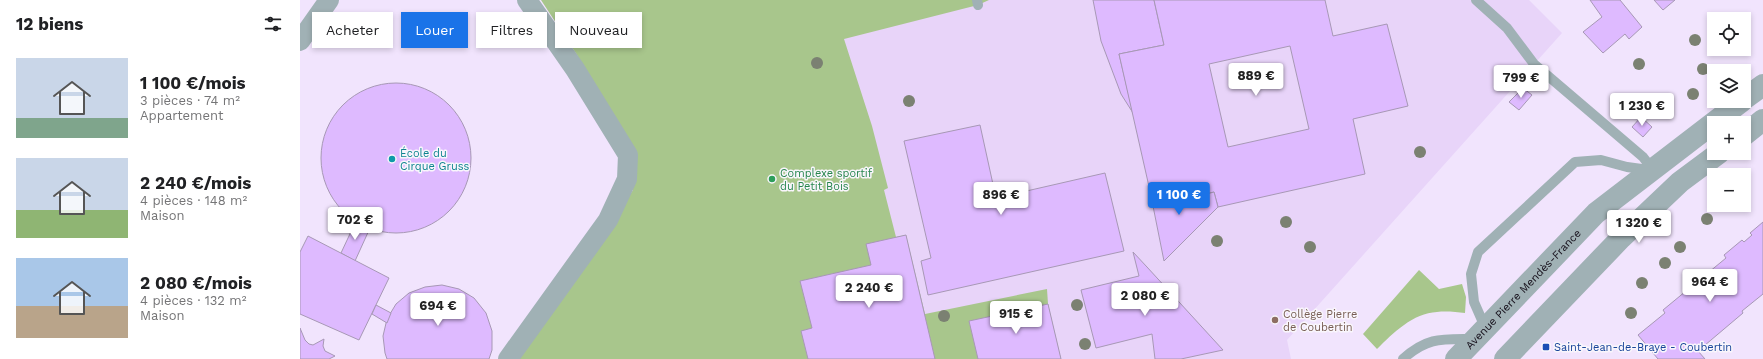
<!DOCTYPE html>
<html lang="fr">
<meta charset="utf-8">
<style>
body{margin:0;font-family:"Work Sans",sans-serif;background:#f2f2f2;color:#202124;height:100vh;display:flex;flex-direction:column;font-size:15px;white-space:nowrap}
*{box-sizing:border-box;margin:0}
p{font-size:13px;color:#757577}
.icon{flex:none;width:22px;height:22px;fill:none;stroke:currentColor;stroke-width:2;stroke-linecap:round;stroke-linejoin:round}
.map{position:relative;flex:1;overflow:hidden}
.panel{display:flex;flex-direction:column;background:#fff;width:300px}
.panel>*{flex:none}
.banner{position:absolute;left:12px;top:12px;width:380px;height:36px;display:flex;gap:8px}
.buttons{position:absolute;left:1407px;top:12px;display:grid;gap:8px}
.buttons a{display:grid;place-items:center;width:44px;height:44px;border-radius:0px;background:#fff;box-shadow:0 2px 6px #0003;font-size:20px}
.price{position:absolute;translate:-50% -34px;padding:0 9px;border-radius:4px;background:#fff;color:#222;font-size:13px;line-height:26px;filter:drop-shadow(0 1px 2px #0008)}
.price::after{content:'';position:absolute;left:50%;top:24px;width:12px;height:9px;margin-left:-6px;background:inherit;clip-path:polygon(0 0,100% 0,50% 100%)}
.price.selected{background:#1a73e8;color:#fff}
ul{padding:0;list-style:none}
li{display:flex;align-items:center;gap:12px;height:100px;padding:0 16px}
li span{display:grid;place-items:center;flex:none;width:112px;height:80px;border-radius:0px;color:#555}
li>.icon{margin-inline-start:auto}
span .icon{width:48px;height:48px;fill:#fffc;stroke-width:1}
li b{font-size:17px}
h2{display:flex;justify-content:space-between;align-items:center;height:48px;padding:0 16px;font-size:17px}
.chip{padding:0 14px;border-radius:0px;background:#fff;box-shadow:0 2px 6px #0003;font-size:14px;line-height:36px}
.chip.selected{background:#1a73e8;color:#fff}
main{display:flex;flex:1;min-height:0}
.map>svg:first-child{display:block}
</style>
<main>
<section class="panel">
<h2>12 biens<svg class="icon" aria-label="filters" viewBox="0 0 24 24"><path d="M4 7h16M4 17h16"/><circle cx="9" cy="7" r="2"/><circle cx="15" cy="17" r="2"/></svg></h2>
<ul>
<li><span style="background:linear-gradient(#c9d6e8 75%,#7fa58c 0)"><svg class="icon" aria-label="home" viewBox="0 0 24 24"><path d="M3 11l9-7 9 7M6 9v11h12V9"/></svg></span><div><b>1 100 €/mois</b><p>3 pièces · 74 m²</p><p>Appartement</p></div></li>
<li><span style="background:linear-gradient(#c9d6e8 65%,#8fb573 0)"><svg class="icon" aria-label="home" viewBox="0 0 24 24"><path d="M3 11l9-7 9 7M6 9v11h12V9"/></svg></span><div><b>2 240 €/mois</b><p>4 pièces · 148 m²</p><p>Maison</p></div></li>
<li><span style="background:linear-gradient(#a9c7e8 60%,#b9a48a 0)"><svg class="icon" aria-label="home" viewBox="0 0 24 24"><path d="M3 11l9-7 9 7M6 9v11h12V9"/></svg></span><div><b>2 080 €/mois</b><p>4 pièces · 132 m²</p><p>Maison</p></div></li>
</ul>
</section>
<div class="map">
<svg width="1463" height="359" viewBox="0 0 1463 359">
<rect width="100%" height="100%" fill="#f1e4fd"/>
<path fill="#e8d4f9" d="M483 0H1229L1262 33 987 340 991 359H229Z"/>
<g fill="#a8c68c">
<path d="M241 0H689L678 5 544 39 572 126 588 188 584 190 596 237 606 235 625 314 747 289 748 304 761 359H214L333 190 277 55Z"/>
<path d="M1119 270 1139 289 1162 284 1166 297 1165 313C1156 312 1146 311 1137 312 1113 313 1093 333 1077 349L1063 334Z"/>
</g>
<g fill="#debaff" stroke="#a798b5" fill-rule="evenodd">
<path d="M793 0H854L864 45 819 54 833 113 821 94 801 41Z"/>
<path d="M854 0H1025L1033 36 1087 24 1108 106 1053 119 1065 174 918 207 914 192 880 201 877 184 850 191 819 54 864 45ZM990 46 1009 129 928 147 909 64Z"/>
<path d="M1290 0H1320L1342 27 1329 39 1325 34 1303 53 1283 32 1302 17Z"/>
<path d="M1354 0H1375L1363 10Z"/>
<circle cx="96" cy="158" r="75"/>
<path d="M1223 88 1232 95 1219 110 1209 102Z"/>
<path d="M1341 117 1352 127 1343 137 1332 127Z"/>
<path d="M680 125 696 198 805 173 824 251 628 295 621 261 631 258 604 141Z"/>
<path d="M877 184 880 201 914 192 918 207 864 261 850 191Z"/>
<path d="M56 221 70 228 55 261 41 253Z"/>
<path d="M1463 222V294L1442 311 1443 313 1398 351 1405 359H1358L1338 335 1365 313 1363 310 1426 258 1424 255 1442 240 1444 242 1452 235 1450 233Z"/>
<path d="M606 235 635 359H508L501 331 512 328 500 281 571 265 566 244Z"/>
<path d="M8 236 89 278 59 340 0 314V252Z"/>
<path d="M833 252 847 267 923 350 881 359H855L852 334 796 348 781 290 839 276Z"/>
<path d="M142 285 159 289 174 298 186 313 192 331V350L189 359H87L85 353 83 336 87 319 96 304 109 293 125 287Z"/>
<path d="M748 304 761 359H678L669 321Z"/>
<path d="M76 305 91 313 87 323 72 314Z"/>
<path d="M0 328 5 340 9 344 13 345 24 339 23 346 25 351 35 356 29 359H0Z"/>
</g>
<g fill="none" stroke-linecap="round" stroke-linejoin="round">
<g stroke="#a0b1b5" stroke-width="10">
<path d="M677 0 678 5"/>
<path d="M1176 0 1207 28 1234 64 1343 157 1353 170"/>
<path d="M1185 327 1174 302 1171 274 1178 252 1275 162 1301 160 1327 167 1349 170"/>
<path d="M1103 359C1127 337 1142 339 1172 339"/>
</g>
<g stroke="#a0b1b5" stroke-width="20">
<path d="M0 41 29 0"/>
<path d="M208 359 308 220 327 179 328 155 275 69 227 0"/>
</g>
<g stroke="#a0b1b5" stroke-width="22">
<path d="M1444 99 1463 85"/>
<path d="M1444 135 1463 120"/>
<path id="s1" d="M1156 359 1296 213 1442 101"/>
<path d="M1205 359 1321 238 1380 182 1419 153"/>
</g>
</g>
<g fill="#7b8172">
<circle cx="1395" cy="40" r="6"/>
<circle cx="517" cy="63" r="6"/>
<circle cx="1339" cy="64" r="6"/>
<circle cx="1403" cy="69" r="6"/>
<circle cx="1202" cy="74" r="6"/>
<circle cx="1393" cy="94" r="6"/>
<circle cx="609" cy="101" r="6"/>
<circle cx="1120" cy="152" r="6"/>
<circle cx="1407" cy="219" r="6"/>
<circle cx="986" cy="222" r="6"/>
<circle cx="917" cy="241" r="6"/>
<circle cx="1010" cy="247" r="6"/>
<circle cx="1380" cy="247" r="6"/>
<circle cx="1365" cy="263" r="6"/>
<circle cx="1342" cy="283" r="6"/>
<circle cx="777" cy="305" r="6"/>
<circle cx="1331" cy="313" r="6"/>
<circle cx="644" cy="316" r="6"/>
<circle cx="785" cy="344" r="6"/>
</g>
<circle fill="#0f9aa8" stroke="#f9f6fc" stroke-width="1.5" cx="92" cy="159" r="4"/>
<circle fill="#2e9e5b" stroke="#f9f6fc" stroke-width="1.5" cx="472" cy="179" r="4"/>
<circle fill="#8d6e63" stroke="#f9f6fc" stroke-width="1.5" cx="975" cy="320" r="4"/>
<rect fill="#1a4fb4" stroke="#f9f6fc" stroke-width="1.5" x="1242" y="343" width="8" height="8" rx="2"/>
<g text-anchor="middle" stroke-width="3" stroke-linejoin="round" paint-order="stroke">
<g font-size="11" fill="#0d838f" stroke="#f9f6fc" text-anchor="start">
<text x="100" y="157">École du<tspan x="100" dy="13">Cirque Gruss</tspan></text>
</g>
<g font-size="11" fill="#27864d" stroke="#f9f6fc" text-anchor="start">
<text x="480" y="177">Complexe sportif<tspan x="480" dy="13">du Petit Bois</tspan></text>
</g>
<g font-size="11" fill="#16101b" stroke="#f9f6fc">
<text dy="4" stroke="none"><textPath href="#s1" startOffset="97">Avenue Pierre Mendès-France</textPath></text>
</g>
<g font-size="11" fill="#785e54" stroke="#f9f6fc" text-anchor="start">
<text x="983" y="318">Collège Pierre<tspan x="983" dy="13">de Coubertin</tspan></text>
</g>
<g font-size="11" fill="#164399" stroke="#f9f6fc" text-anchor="start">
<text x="1254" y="351">Saint-Jean-de-Braye - Coubertin</text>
</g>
</g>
</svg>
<div class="buttons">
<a><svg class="icon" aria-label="locate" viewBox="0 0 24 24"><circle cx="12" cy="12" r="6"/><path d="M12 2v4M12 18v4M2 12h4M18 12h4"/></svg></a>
<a><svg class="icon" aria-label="layers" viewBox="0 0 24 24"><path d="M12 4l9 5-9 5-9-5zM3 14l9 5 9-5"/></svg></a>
<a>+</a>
<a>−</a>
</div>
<b class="price" style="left:956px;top:97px">889 €</b>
<b class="price" style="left:1221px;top:99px">799 €</b>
<b class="price" style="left:1342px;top:127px">1 230 €</b>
<b class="price" style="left:701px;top:216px">896 €</b>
<b class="price selected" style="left:879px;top:216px">1 100 €</b>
<b class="price" style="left:55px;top:241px">702 €</b>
<b class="price" style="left:1339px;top:244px">1 320 €</b>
<b class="price" style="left:1410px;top:303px">964 €</b>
<b class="price" style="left:569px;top:309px">2 240 €</b>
<b class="price" style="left:845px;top:317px">2 080 €</b>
<b class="price" style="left:138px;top:327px">694 €</b>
<b class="price" style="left:716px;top:335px">915 €</b>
<div class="banner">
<a class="chip">Acheter</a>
<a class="chip selected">Louer</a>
<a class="chip">Filtres</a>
<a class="chip">Nouveau</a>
</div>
</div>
</main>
